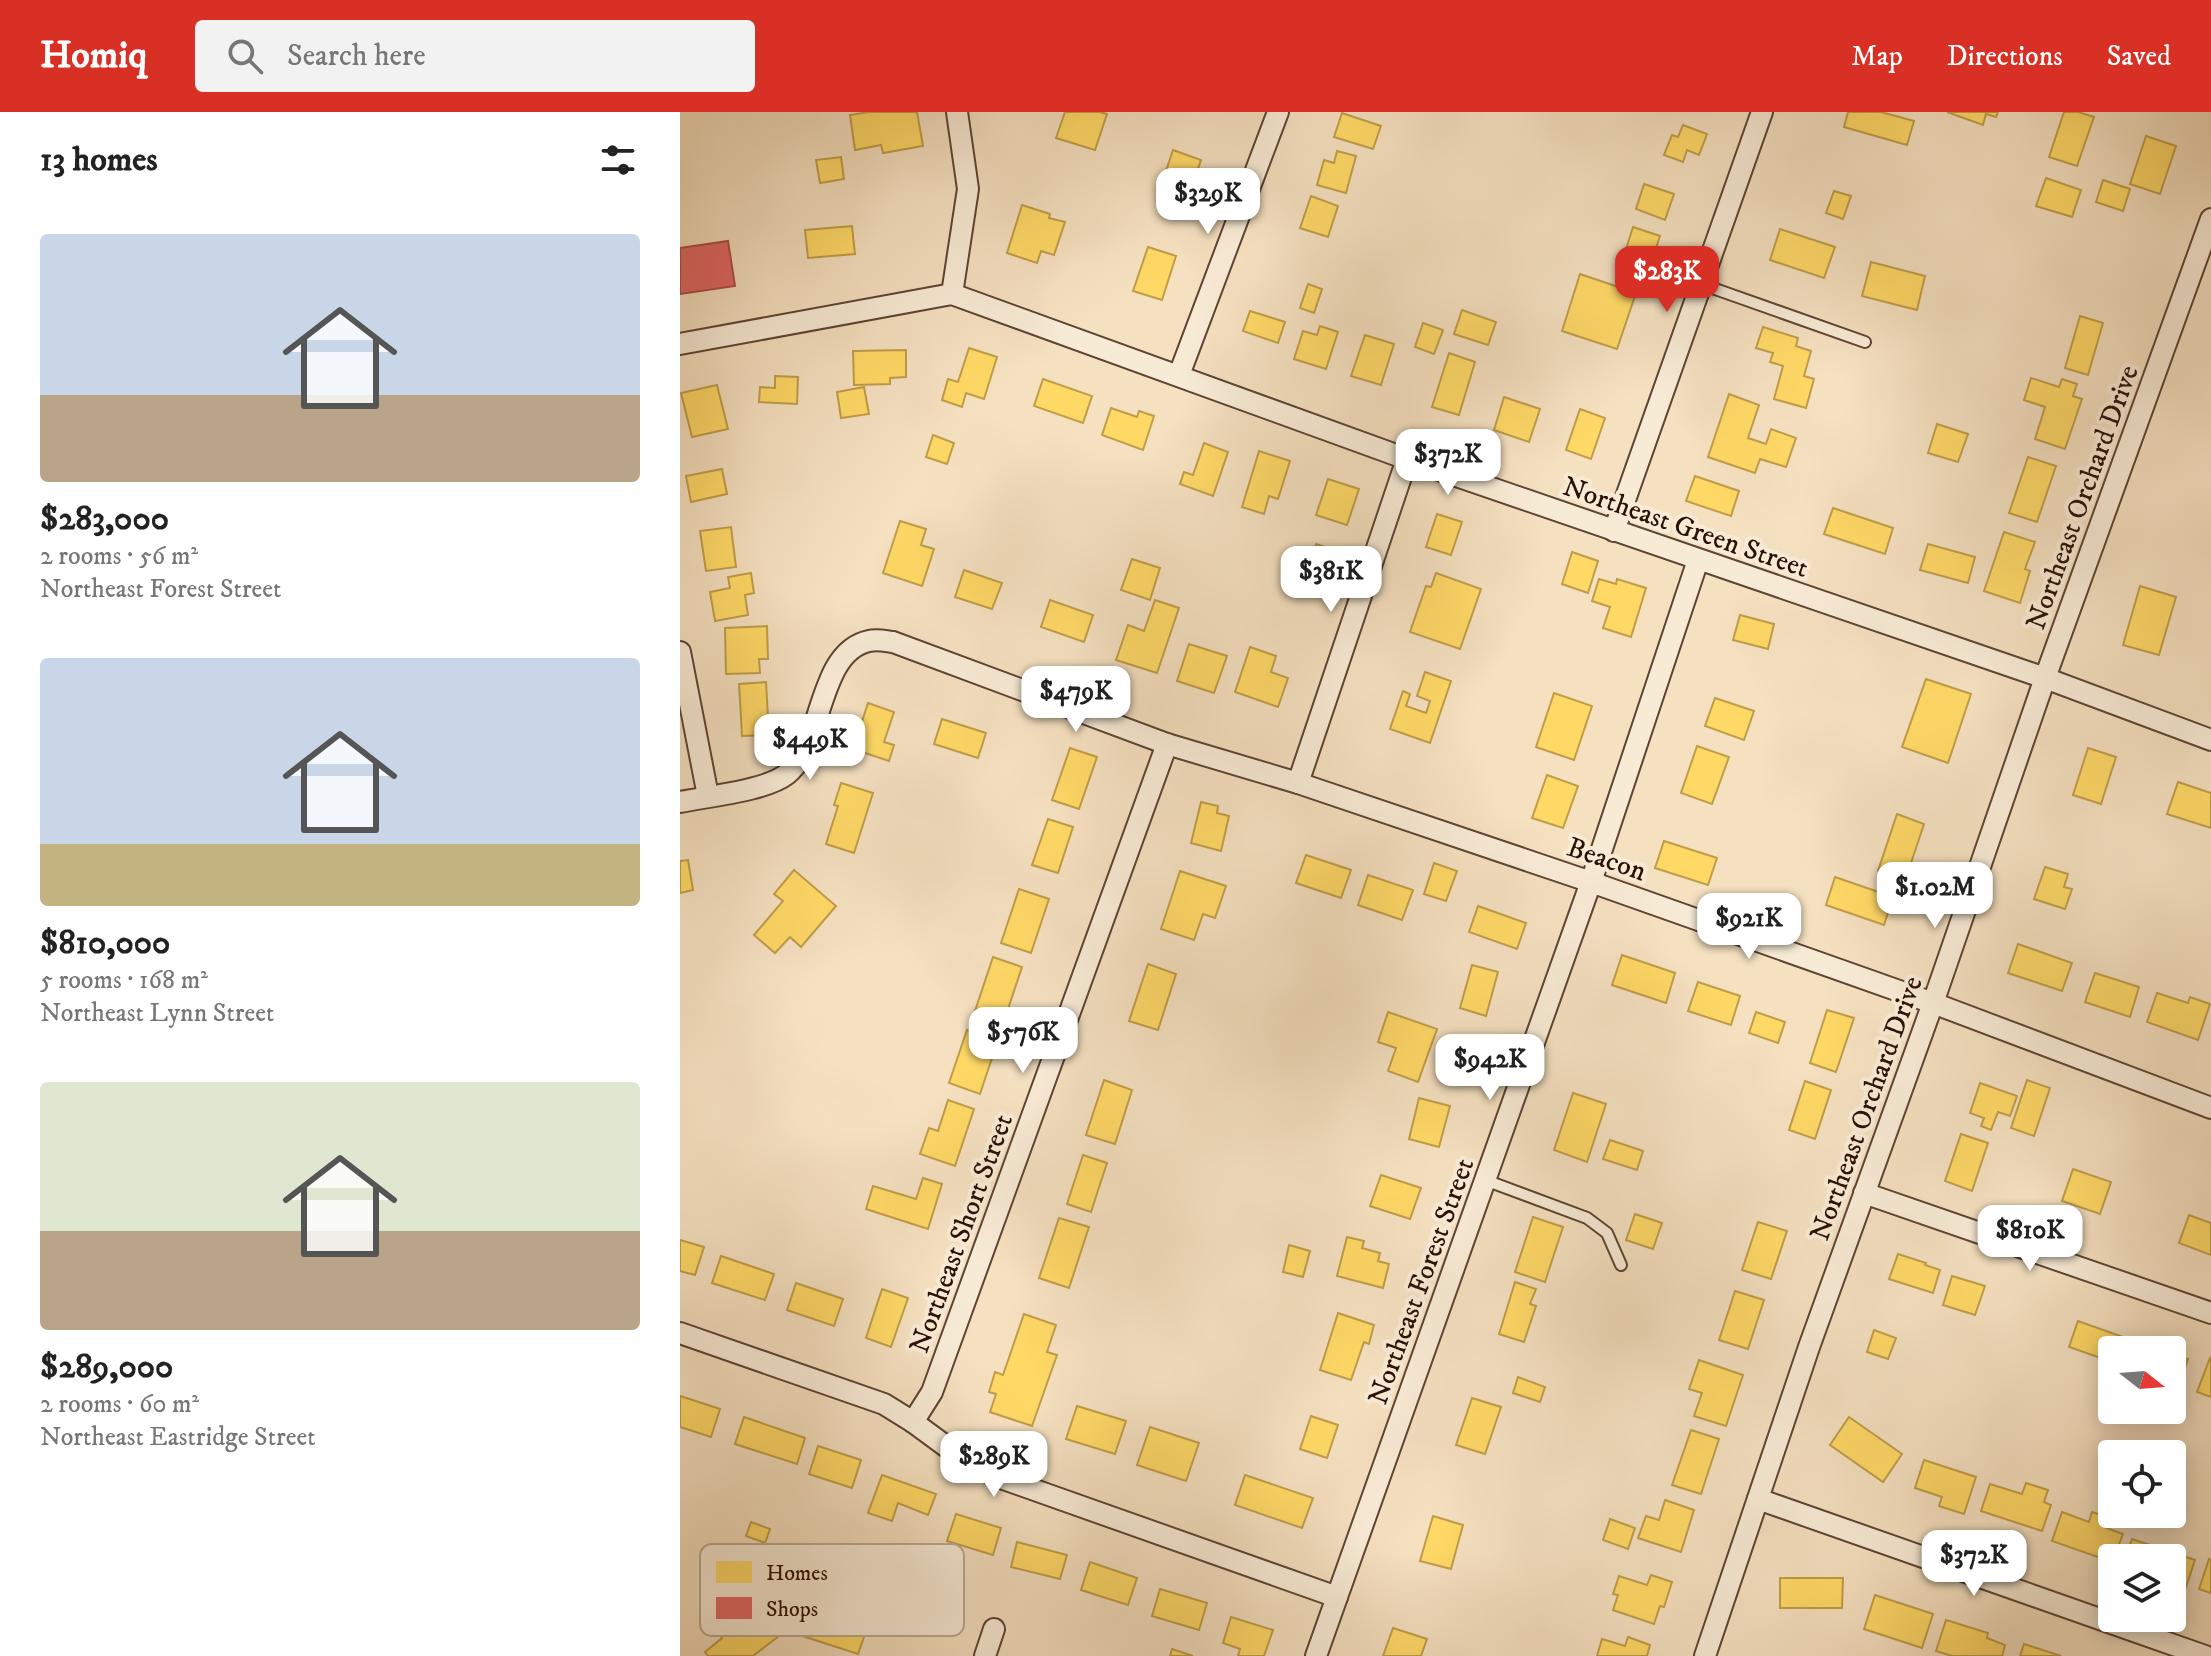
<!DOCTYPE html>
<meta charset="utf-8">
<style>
body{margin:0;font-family:"IM FELL DW Pica",serif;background:#f2f2f2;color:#222;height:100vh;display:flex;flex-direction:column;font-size:30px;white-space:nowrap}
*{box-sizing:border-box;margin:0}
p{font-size:26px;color:#767676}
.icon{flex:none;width:44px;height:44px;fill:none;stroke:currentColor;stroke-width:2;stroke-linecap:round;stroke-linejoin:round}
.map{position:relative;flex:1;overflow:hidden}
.details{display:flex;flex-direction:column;background:#fff;width:680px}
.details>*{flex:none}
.needle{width:52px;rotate:107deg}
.tools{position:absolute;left:1418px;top:1224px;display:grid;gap:16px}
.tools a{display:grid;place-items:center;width:88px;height:88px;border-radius:8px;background:#fff;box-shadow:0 4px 20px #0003;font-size:40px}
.price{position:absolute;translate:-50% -68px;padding:0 18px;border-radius:16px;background:#fff;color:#222;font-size:26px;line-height:52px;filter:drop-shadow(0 2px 4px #0008)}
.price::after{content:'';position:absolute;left:50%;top:48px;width:24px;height:18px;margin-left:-12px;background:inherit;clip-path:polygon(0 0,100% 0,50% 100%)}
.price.on{background:#d93025;color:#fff}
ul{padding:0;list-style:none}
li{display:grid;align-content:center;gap:16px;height:424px;padding:0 40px}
li span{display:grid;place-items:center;height:248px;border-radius:8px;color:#555}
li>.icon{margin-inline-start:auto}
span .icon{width:144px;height:144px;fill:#fffc;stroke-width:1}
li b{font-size:34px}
h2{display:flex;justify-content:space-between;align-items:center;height:96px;padding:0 40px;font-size:34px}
header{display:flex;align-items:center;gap:48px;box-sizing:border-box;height:112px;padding:0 40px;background:#d93025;color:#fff}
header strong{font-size:38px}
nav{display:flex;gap:44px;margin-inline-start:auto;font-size:28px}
.search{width:560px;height:72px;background:#f2f2f2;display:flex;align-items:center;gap:20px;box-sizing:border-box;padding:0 28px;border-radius:8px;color:#767676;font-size:30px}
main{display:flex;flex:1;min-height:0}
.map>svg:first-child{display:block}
</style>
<header>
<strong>Homiq</strong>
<div class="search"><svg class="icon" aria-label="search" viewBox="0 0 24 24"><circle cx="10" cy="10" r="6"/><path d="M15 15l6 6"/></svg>Search here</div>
<nav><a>Map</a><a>Directions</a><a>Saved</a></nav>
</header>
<main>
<section class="details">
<h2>13 homes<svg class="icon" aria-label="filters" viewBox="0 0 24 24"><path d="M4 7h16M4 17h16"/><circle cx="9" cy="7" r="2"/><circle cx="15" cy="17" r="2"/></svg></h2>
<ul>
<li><span style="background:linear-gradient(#c9d6e8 65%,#b9a48a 0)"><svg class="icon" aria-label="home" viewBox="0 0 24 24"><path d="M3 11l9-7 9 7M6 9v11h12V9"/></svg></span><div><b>$283,000</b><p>2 rooms · 56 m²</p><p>Northeast Forest Street</p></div></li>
<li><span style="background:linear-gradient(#c9d6e8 75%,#c2b280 0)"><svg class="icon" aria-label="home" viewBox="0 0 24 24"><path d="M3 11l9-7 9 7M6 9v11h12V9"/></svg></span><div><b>$810,000</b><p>5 rooms · 168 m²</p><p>Northeast Lynn Street</p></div></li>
<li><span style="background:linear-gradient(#dfe7d0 60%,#b9a48a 0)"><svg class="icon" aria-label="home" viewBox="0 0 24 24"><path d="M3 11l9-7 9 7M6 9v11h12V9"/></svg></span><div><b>$289,000</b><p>2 rooms · 60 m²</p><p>Northeast Eastridge Street</p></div></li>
</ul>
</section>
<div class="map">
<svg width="1531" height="1544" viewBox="0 0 1531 1544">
<rect width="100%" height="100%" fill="#f5e0c0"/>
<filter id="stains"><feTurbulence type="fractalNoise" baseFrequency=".0025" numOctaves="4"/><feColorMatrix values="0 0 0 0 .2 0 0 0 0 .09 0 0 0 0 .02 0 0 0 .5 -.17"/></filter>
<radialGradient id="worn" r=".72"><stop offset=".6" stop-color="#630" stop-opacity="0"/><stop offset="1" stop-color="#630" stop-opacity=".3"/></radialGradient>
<g fill="#ffd966" stroke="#c09d49" stroke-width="2">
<path d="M189 0H237L243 34 203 41 201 33 175 38 170 3Z"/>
<path d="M385 0H420L427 2 415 38 376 26Z"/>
<path d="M1168 0H1201L1234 9 1227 33 1164 15Z"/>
<path d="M1267 0H1318L1316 5 1306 2 1303 13Z"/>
<path d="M1384 0H1398L1414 5 1397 54 1369 45Z"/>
<path d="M662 1 701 14 693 37 654 25Z"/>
<path d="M1003 13 1027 22 1019 43 1007 38 1003 50 984 43 992 23 998 25Z"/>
<path d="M1466 24 1496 34 1480 82 1450 72Z"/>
<path d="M493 38 521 48 512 74 484 65Z"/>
<path d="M657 39 676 44 666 81 637 73 644 48 654 51Z"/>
<path d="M161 45 164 67 140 71 136 48Z"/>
<path d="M1366 66 1401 78 1392 105 1356 94Z"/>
<path d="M1423 68 1450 77 1443 99 1416 90Z"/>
<path d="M964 72 994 82 985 108 956 97Z"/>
<path d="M1154 79 1171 84 1163 107 1146 101Z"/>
<path d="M631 84 658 94 648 125 620 116Z"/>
<path d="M342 93 370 102 369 106 385 110 374 143 361 139 357 151 327 141Z"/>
<path d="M172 114 175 142 128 146 125 118Z"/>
<path d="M953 115 980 124 964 171 938 162Z"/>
<path d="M1100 117 1155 135 1144 166 1090 148Z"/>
<path d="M468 135 496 144 482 188 453 179Z"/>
<path d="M1191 150 1245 164 1237 198 1182 184Z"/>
<path d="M900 162 956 181 937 237 882 219Z"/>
<path d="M628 172 642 177 634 201 620 196Z"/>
<path d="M782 198 816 210 808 233 774 222Z"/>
<path d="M570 199 605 210 598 231 563 219Z"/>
<path d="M1400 204 1423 211 1408 263 1385 256Z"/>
<path d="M743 211 763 218 754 242 735 235Z"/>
<path d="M640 214 658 220 646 257 614 247 623 219 637 223Z"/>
<path d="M1083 215 1118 226 1116 234 1131 239 1124 264 1134 267 1126 296 1094 287 1103 254 1090 250 1093 241 1076 236Z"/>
<path d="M685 223 714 232 701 273 671 264Z"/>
<path d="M289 236 317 245 304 287 286 281 282 295 262 288 268 267 278 270Z"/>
<path d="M226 238V265L210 266V272L174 273 173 239Z"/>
<path d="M769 241 795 250 779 303 752 295Z"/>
<path d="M95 264 118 265 117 292 79 290 80 275 95 276Z"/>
<path d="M1351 266 1379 275 1382 267 1397 272 1393 284 1402 287 1385 337 1355 327 1365 295 1344 288Z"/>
<path d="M363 267 412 284 403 311 354 294Z"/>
<path d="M37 273 48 317 12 325 1 281Z"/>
<path d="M184 275 189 302 161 306 157 280Z"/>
<path d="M1049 282 1079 293 1068 326 1086 332 1091 317 1116 326 1106 355 1080 347 1075 361 1028 345Z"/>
<path d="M824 285 860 297 849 330 814 318Z"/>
<path d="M431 296 457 305 459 299 474 304 463 338 422 323Z"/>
<path d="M900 297 925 306 911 347 886 338Z"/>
<path d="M1257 312 1288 322 1278 350 1248 341Z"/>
<path d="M253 323 274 331 267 352 246 345Z"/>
<path d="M524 331 548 340 533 384 500 372 504 360 513 363Z"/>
<path d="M579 339 610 349 598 387 589 384 584 402 562 395Z"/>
<path d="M1348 345 1376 354 1357 410 1329 401Z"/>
<path d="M42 357 47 382 11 390 6 364Z"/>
<path d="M1015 364 1059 379 1051 404 1006 389Z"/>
<path d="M648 367 679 377 667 413 636 403Z"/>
<path d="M1153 396 1213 416 1205 442 1144 422Z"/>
<path d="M757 402 782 410 771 443 746 435Z"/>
<path d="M220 409 246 417 241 433 254 437 242 474 203 461Z"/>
<path d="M51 415 56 455 26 459 20 419Z"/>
<path d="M1324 420 1355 430 1345 457 1350 459 1340 491 1304 479Z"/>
<path d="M636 432 658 439 654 453 632 447Z"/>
<path d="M1248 432 1295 445 1288 471 1240 458Z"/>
<path d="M892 440 918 449 908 481 882 472Z"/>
<path d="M452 447 480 456 470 488 441 478Z"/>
<path d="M284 458 322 471 312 497 275 485Z"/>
<path d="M71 461 74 481 65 483 68 503 35 509 30 480 50 476 48 465Z"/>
<path d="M756 461 801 477 780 537 730 520 746 474 751 475Z"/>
<path d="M919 467 936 472 937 467 966 476 951 525 923 516 930 495 912 489Z"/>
<path d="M1460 474 1496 485 1479 543 1443 533Z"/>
<path d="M370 488 413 503 404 530 361 515Z"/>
<path d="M475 488 499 496 477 561 436 548 448 513 464 519Z"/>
<path d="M1060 503 1094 512 1088 537 1053 528Z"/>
<path d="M87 514 88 547H79L80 561 46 562 45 516Z"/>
<path d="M509 532 547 544 534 581 497 569Z"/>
<path d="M570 535 596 544 591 560 608 566 598 595 555 580Z"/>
<path d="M745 560 771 569 750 631 710 617 723 579 730 582 726 594 746 601 750 589 737 584Z"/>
<path d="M1246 567 1291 582 1268 651 1222 635Z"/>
<path d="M86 570 89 623 62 624 59 572Z"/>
<path d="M874 581 912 594 894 648 856 635Z"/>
<path d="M1035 586 1074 599 1064 628 1025 614Z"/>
<path d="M188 591 214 600 204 630 214 633 209 649 173 637Z"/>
<path d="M262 607 306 621 298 646 254 632Z"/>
<path d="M1017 634 1049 645 1032 692 1001 681Z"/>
<path d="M390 636 417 645 399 697 372 688Z"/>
<path d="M1408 636 1436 645 1421 692 1393 683Z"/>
<path d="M867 663 898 674 883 716 852 706Z"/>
<path d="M1498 670 1531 681V716L1487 702Z"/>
<path d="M161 671 193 681 174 741 146 732 158 694 154 693Z"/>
<path d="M521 690 538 694 537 701 549 704 541 739 511 731Z"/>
<path d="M1217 702 1244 712 1225 769 1198 759Z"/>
<path d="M368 707 393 715 378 761 352 753Z"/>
<path d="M984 729 1037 746 1028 773 975 756Z"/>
<path d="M626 743 671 758 661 786 616 771Z"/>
<path d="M8 748 13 778 0 781V749Z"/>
<path d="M754 751 777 759 766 789 744 782Z"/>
<path d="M1365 755 1388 762 1384 775 1392 777 1385 797 1354 787Z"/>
<path d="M114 758 156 794 121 835 110 825 95 841 74 823 103 789 94 782Z"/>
<path d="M500 759 546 774 535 806 523 802 514 828 481 817Z"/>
<path d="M688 763 733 778 722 808 678 793Z"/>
<path d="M1155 765 1213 785 1204 813 1146 793Z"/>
<path d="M339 777 369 787 351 841 321 831Z"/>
<path d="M798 794 846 811 837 837 789 820Z"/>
<path d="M1338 832 1392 851 1382 879 1328 861Z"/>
<path d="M942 843 995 861 986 891 932 873Z"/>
<path d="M313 845 342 855 323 912 294 902Z"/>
<path d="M468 852 496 862 478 918 449 909Z"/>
<path d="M792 853 818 860 806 904 780 896Z"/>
<path d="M1415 861 1459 875 1450 905 1405 890Z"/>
<path d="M1018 870 1060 884 1051 913 1008 899Z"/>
<path d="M1477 881 1508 891 1510 885 1530 892 1518 928 1467 910Z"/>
<path d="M1147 898 1174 906 1156 960 1130 951Z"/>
<path d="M708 900 757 917 738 970 708 959 716 936 698 930Z"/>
<path d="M1076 900 1105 910 1098 931 1069 921Z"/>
<path d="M287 918 318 928 300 982 269 971Z"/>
<path d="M424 968 452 978 435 1032 406 1023Z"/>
<path d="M1347 968 1370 976 1354 1024 1331 1016Z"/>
<path d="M1125 969 1151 978 1135 1027 1109 1018Z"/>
<path d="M1300 971 1337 984 1330 1004 1318 1000 1311 1018 1301 1014 1304 1006 1290 1001Z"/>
<path d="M893 981 926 992 907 1050 874 1038Z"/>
<path d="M739 986 770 994 759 1035 729 1027Z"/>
<path d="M268 988 294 997 275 1054 240 1042 249 1016 258 1019Z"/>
<path d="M1281 1022 1308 1031 1292 1079 1265 1069Z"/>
<path d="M930 1028 963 1039 957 1058 923 1047Z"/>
<path d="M403 1043 427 1051 411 1100 387 1092Z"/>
<path d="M1393 1057 1431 1070 1420 1102 1382 1089Z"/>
<path d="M701 1063 741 1076 730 1107 690 1094Z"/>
<path d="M243 1066 262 1072 248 1117 186 1097 193 1074 236 1087Z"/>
<path d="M955 1102 982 1111 973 1137 946 1128Z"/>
<path d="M1509 1103 1531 1111V1143L1499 1131Z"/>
<path d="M853 1105 883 1115 865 1170 835 1160Z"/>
<path d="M379 1106 409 1115 389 1176 359 1166Z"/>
<path d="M1078 1110 1107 1119 1091 1167 1062 1158Z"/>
<path d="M667 1125 684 1129 682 1136 700 1141 698 1149 709 1152 703 1176 657 1164Z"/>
<path d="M0 1128 24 1135 15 1163 0 1159Z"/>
<path d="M609 1133 630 1139 623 1165 603 1160Z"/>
<path d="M1218 1142 1246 1151 1245 1153 1260 1158 1253 1181 1209 1167Z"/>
<path d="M41 1144 94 1162 85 1188 32 1171Z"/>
<path d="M1272 1164 1305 1174 1295 1203 1263 1193Z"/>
<path d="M835 1170 856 1177 850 1192 856 1194 844 1230 819 1222Z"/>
<path d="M116 1171 163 1187 154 1214 107 1198Z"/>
<path d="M202 1177 228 1186 211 1235 186 1226Z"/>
<path d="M1055 1179 1084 1188 1068 1237 1039 1228Z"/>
<path d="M658 1201 694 1213 689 1232 684 1230 671 1268 640 1258Z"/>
<path d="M344 1202 376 1213 367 1240 377 1243 352 1314 310 1300 316 1282 309 1280 315 1260 323 1263Z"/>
<path d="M1398 1209 1446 1226 1442 1238H1432V1250L1389 1235Z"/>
<path d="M1194 1218 1216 1226 1208 1247 1187 1240Z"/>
<path d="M1464 1231 1483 1238H1461Z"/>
<path d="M1492 1241 1508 1247 1499 1275 1492 1273Z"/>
<path d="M1530 1246 1531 1247V1285L1517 1280Z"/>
<path d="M1019 1248 1063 1263 1046 1314 1014 1304 1022 1281 1009 1277Z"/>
<path d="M838 1265 865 1275 860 1290 833 1281Z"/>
<path d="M0 1284 40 1297 31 1325 0 1315Z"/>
<path d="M792 1286 821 1295 805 1342 776 1333Z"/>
<path d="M397 1294 446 1309 435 1342 386 1327Z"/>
<path d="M631 1304 658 1313 647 1346 620 1337Z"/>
<path d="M64 1305 125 1326 117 1352 55 1332Z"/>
<path d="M1169 1305 1222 1342 1203 1370 1150 1333Z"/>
<path d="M470 1315 519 1331 506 1369 457 1353Z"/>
<path d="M1011 1318 1039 1327 1021 1382 992 1373Z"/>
<path d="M138 1334 181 1348 172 1376 129 1362Z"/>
<path d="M1244 1348 1296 1365 1284 1402 1259 1394 1262 1385 1235 1376Z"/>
<path d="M202 1363 256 1382 248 1403 218 1391 212 1409 188 1401Z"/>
<path d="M565 1363 633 1386 622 1416 555 1393Z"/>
<path d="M1346 1371 1368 1378 1364 1390 1371 1393 1362 1419 1301 1399 1310 1372 1342 1382Z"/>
<path d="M985 1388 1014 1398 1001 1440 958 1426 966 1404 979 1408Z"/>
<path d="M1382 1400 1409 1410 1412 1400 1427 1405 1424 1415 1443 1422 1432 1450 1372 1429Z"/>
<path d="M276 1402 321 1416 313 1443 267 1429Z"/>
<path d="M753 1404 783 1413 771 1457 740 1449Z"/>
<path d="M930 1407 955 1416 948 1437 923 1428Z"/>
<path d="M71 1410 90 1417 85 1431 66 1424Z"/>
<path d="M1452 1427 1515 1448 1505 1478 1492 1474V1446H1445Z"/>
<path d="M337 1430 387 1443 380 1467 331 1455Z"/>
<path d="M1529 1447 1531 1448V1481L1519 1477Z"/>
<path d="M410 1450 457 1466 448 1493 401 1478Z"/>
<path d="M971 1463 992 1470 984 1495 980 1494 974 1512 933 1498 938 1483 933 1482 939 1464 967 1473Z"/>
<path d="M1100 1466H1163L1162 1496H1100Z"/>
<path d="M480 1477 527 1491 519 1518 472 1504Z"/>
<path d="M1195 1483 1253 1502 1242 1536 1184 1517Z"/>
<path d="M121 1486 190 1508 178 1542 110 1520Z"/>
<path d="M80 1499 99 1524 73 1544H28L25 1540 42 1526 37 1520 59 1502 66 1510Z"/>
<path d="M551 1505 593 1518 584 1544H558L560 1537 543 1531Z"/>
<path d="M1266 1508 1308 1521 1307 1526 1325 1533 1322 1544H1272L1256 1539Z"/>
<path d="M713 1516 747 1527 741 1544H703Z"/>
<path d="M948 1525 970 1533 967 1544H917L922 1527 945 1534Z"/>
<path d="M1344 1532 1381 1544H1340Z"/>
<path d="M492 1537 513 1544H490Z"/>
</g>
<path fill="#e06666" stroke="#aa4c49" stroke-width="2" d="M48 129 55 174 0 182V136Z"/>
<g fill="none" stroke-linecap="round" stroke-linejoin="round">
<g stroke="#5e4433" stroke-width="14">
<g id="lane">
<path d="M1021 172 1185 230"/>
<path d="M805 1068 907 1106 927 1121 941 1153"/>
</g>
</g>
<g stroke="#5e4433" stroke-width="24">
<g id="street">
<path d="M272 182 288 77 277 0"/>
<path d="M0 232 272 182 727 347 1365 566 1531 628"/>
<path d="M499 263 598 0"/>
<path d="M934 419 1082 0"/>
<path d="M0 540 28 684"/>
<path d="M618 671 727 347"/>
<path d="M0 690C29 684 85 679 107 662 144 632 137 540 189 529 197 527 205 529 213 530L487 632 618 671 911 770 1253 891 1531 996"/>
<path d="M1184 1081 1531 1201"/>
<path d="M0 1221 204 1292 233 1310 286 1349 318 1365 657 1485"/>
<path d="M233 1310 252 1280 487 632"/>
<path d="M1078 1387 1525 1544"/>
<path d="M305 1544 314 1517"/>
<path d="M636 1544 911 770 1018 448"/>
<path d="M1025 1544 1129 1235 1253 891 1365 566 1531 107"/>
</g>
</g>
<use href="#lane" stroke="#f8ebd6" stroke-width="10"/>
<use href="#street" stroke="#f8ebd6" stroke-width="20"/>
</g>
<g text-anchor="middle" stroke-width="8" stroke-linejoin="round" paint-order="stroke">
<g font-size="28" fill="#2c1004" stroke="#f8ebd6">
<text transform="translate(1401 385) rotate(-70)" y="10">Northeast Orchard Drive</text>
<text transform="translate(1006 414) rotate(19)" y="10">Northeast Green Street</text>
<text transform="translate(927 746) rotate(19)" y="10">Beacon</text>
<text transform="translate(1185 996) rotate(-70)" y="10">Northeast Orchard Drive</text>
<text transform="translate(280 1121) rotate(-70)" y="10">Northeast Short Street</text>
<text transform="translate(740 1169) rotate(-70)" y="10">Northeast Forest Street</text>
</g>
</g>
<rect x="20" y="1432" width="264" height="92" rx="12" fill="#f8ebd6" stroke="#bba997" stroke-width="2"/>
<rect x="36" y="1449" width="36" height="22" fill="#ffd966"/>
<rect x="36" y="1485" width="36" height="22" fill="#e06666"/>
<g font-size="22" fill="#2c1004">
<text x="86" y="1468">Homes</text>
<text x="86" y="1504">Shops</text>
</g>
<rect width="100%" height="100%" filter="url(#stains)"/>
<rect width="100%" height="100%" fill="url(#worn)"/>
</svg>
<div class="tools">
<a><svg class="needle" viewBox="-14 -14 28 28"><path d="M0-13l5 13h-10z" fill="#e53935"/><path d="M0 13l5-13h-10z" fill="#767676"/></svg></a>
<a><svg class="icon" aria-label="locate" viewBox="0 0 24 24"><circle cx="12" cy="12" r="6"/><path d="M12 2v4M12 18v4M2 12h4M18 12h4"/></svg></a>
<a><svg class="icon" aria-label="layers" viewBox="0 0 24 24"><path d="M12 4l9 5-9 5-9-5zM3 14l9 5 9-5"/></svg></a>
</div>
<b class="price" style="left:528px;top:124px">$329K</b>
<b class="price on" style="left:987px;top:202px">$283K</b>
<b class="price" style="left:768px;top:385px">$372K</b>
<b class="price" style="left:651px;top:502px">$381K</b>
<b class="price" style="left:396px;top:622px">$479K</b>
<b class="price" style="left:130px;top:670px">$449K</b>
<b class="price" style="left:1255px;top:818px">$1.02M</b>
<b class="price" style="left:1069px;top:849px">$921K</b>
<b class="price" style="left:343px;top:963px">$576K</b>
<b class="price" style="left:810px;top:990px">$942K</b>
<b class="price" style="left:1350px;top:1161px">$810K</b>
<b class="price" style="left:314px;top:1387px">$289K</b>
<b class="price" style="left:1294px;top:1486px">$372K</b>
</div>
</main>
